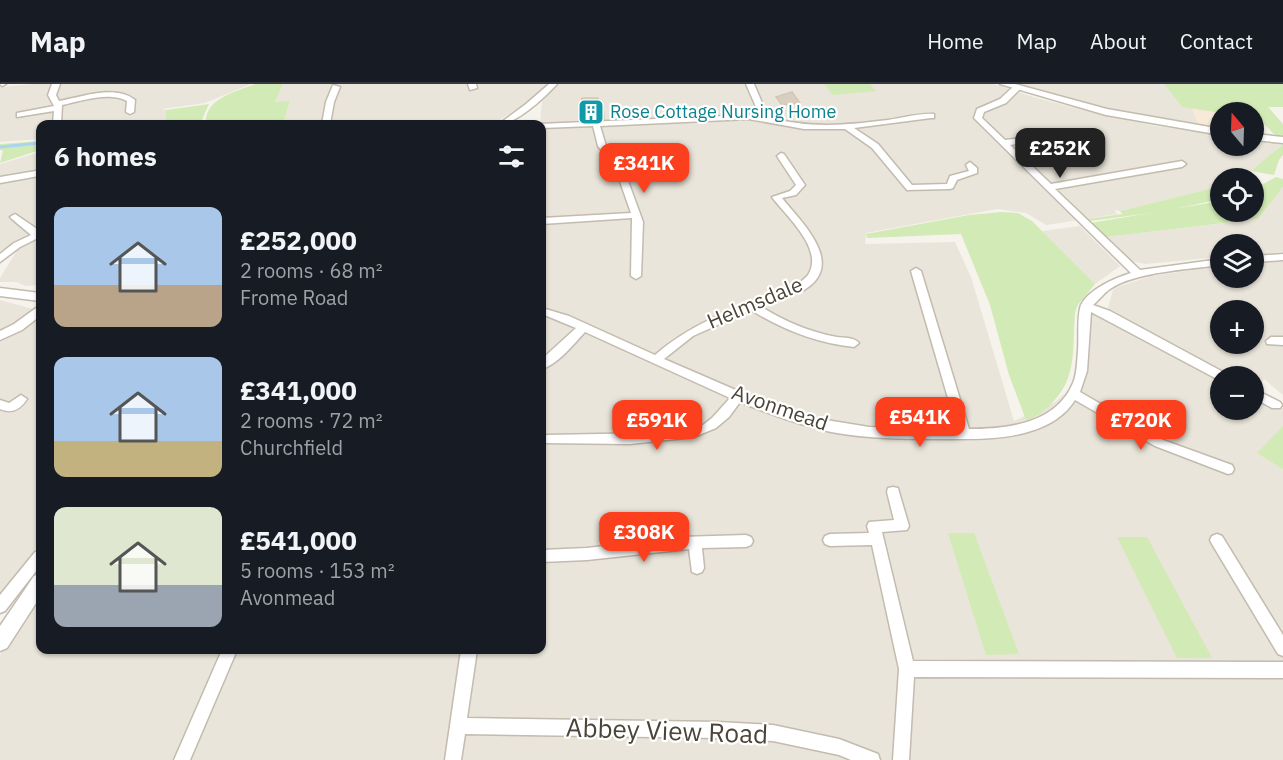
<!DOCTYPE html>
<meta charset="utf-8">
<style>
body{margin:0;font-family:"IBM Plex Sans",sans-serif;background:#20242c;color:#f1f3f6;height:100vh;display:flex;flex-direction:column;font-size:22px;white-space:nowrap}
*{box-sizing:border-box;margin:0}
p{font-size:20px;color:#9ea1a6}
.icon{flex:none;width:33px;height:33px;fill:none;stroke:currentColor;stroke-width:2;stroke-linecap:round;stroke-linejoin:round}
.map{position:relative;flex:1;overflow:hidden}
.details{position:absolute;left:36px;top:36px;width:510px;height:534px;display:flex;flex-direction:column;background:#171b24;border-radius:12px;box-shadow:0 2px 4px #0004}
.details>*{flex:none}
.needle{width:39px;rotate:341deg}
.fabs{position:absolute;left:1210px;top:18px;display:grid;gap:12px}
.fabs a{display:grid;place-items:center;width:54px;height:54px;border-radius:50%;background:#171b24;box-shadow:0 2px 4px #0004;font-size:30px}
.price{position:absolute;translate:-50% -51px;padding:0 14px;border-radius:12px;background:#fc3f1d;color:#fff;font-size:20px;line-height:39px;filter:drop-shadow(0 2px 3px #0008)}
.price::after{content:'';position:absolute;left:50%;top:36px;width:18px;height:14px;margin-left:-9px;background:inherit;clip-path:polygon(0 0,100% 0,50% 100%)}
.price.selected{background:#222;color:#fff}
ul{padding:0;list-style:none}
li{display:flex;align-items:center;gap:18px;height:150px;padding:0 18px}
li span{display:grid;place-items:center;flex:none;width:168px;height:120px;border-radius:12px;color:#555}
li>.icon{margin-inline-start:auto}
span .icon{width:72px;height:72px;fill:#fffc;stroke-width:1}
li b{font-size:26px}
h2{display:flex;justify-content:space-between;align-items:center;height:72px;padding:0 18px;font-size:26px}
header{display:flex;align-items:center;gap:36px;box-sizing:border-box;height:84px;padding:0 30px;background:#171b24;border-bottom:2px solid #363941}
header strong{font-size:28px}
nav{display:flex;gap:33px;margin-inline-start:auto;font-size:21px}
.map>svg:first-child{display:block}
</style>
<header>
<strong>Map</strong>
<nav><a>Home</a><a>Map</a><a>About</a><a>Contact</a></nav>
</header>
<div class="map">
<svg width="1283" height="676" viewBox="0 0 1283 676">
<rect width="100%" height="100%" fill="#f6f3ec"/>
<g fill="#eae5da" fill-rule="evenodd">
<path d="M33 0H251L205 19 162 25 166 26 165 40H40V55L0 58V3Z"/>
<path d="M283 0H549L530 17 493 40H283L290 18H275Z"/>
<path d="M556 0H994L1033 13 1091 28 1156 42 1221 51V62H1254V56L1282 60 1262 79 1252 86 1246 93 1221 94V102L1120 127 1114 126 1117 130 1046 141 1026 129 997 125 866 149 865 160 955 158 971 193 1014 337 1055 318 1081 295 1090 223 1224 292H1221V326H1254V308L1283 324V676H0V571L40 514V566H542V40H529H540L542 17Z"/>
<path d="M1014 0H1164L1182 23 1192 24 1200 43 1132 31Z"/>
<path d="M40 68V201L26 202 16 198H0V194L18 165 11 161 0 167V80Z"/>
<path d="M1283 103V168L1254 171V160H1221V173L1145 180 1130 177 1106 153 1258 135Z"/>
<path d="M1080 142 1120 182 1095 200 1042 147Z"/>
<path d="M1283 177V311L1264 295 1260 301 1254 303V292H1227L1108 224 1113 206 1117 203 1152 192 1221 182V194H1254V179ZM1221 226H1254V260H1221Z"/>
<path d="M0 216 40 227V459L0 512Z"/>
</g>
<path fill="#f7ead8" d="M1192 24 1221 29V45L1200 43Z"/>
<g fill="#d2eab5">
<path d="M255 0H283L275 18 290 17 283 40H206C204 14 236 8 255 0Z"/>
<path d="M824 0H870L876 7 833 11Z"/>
<path d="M1164 0H1283V23H1268L1283 40V54C1270 52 1267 37 1254 34V28L1221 29 1182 23Z"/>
<path d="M209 20 200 40H165L166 26Z"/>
<path d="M40 57V66L0 79 3 67 0 66V60Z"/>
<path d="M1283 60V71L1279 76 1274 91 1251 87Z"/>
<path d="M1276 93 1283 95V103L1258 135 1106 153 1091 139 1221 117V128H1254V105Z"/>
<path d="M1221 102V115L1166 127 1090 137 1087 135 1122 130 1120 127Z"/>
<path d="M1002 128 1018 129 1032 137 1095 200 1077 222 1075 229C1072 262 1078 292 1053 318 1045 326 1037 333 1026 336L1009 291 990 221 961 150 867 154 866 150 969 131Z"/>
<path d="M1283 342V385L1257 369Z"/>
<path d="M948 449H974L1019 570 986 571Z"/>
<path d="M1117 453H1147L1212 574H1177Z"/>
</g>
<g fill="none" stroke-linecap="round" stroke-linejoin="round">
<path stroke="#a9d4f2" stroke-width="3" d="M0 63 40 59"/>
</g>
<g fill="#d8cfc1" stroke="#d3c7b4" stroke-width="1.5">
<path d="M792 8 800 19 782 21 776 13Z"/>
<path d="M582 14H598L599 23H603L604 35 580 36Z"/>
</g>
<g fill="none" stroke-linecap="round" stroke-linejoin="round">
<g stroke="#c2bbae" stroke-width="3">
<g id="minor">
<path d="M0 0H6L2 2Z"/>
<path d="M52 0H60L56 11 59 17C82 13 115 0 135 16L134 28 130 30 126 28 127 17C109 7 81 17 62 21L61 40H53L54 27 17 33V29L54 22 48 11Z"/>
<path d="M468 0H476L477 4 470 6Z"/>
<path d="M549 0H557C545 13 517 40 499 40L526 20Z"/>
<path d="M746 0H754L768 33C809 45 847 41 888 36 902 34 919 29 934 30V34H931L854 44 878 60 912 101 947 100 950 92 969 87 966 81 970 78 977 84V89L957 96 953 104 950 105 907 106 872 64 845 45H804L749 35 600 42 606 62 624 86 643 138 641 192 636 195 631 192 632 134 542 140V134L631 129 616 86 598 62 593 42 542 44V40H539L749 31 760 32Z"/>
<path d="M333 1 340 3 334 18 330 40H322L326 18Z"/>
<path d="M1014 2 1021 4 1006 19 984 28 982 34 1005 56 1057 50 1058 52 1054 54 1010 61 1051 100 1182 77 1186 80 1182 83 1055 105 1140 186 1221 175V181C1191 185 1134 188 1110 205 1104 209 1099 216 1093 221L1110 227 1225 289 1227 292H1221V296L1217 295 1091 228 1087 287 1080 308 1163 356 1232 381 1234 385 1232 389 1228 390 1155 362 1075 316C1065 332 1048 342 1031 347 1003 356 973 355 945 355 907 355 868 355 831 348 799 341 769 330 740 318L729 333 716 344 694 353 630 360 542 359V353L546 351 653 349 693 344 703 341 712 334 730 314 585 248C573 261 558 280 542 285V275L576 244 542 230V224L569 232 655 271C696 235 747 220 797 201 801 198 805 194 808 191 825 165 785 131 772 113L790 107 796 101 777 72 781 69 784 70 805 101 796 111 782 114C801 138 847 180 804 206 791 213 774 217 760 222 784 237 809 248 837 253 845 254 854 253 859 259L854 263C816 259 783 246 751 226L693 252 664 275 766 319 814 334 869 343 957 345 911 187 916 184 921 187 969 345C1007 345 1056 340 1073 299 1077 290 1077 278 1078 267 1079 256 1077 231 1081 221 1089 205 1115 194 1131 189L974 34 977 25 1000 15Z"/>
<path d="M36 87 39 88V92L0 99V93Z"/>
<path d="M15 130 40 147V153L20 163 0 178V170L14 159 31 151 12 135 10 133Z"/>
<path d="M1283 170V176L1254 178V172Z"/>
<path d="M36 224H40V232L22 246 0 256V247L14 240Z"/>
<path d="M1271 253H1283V261L1267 260 1266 257Z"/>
<path d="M1254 305 1280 318 1282 321 1280 324H1272L1254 314Z"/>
<path d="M21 311 27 315C20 326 12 330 0 325V316L9 319Z"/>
<path d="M893 403 898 404 899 408 909 442 907 446 882 448 913 577 1283 578V594L914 593 909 676H893L899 585 872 461 830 462 825 460 823 456 825 452 830 450 869 449 867 442 869 438 894 436 887 408 888 404Z"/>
<path d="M1217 450 1222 452 1283 551V572L1278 570 1212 460 1210 456 1212 452Z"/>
<path d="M746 451 751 453 753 457 751 461 746 463 702 464 704 484 702 488 697 490 692 488 689 465 587 476 542 478V466L587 464 680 453Z"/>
<path d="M40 466V482L5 527 0 529V511L35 468Z"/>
<path d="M222 566H237L190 676H174Z"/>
<path d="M461 566H477L467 634 718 638 773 641 839 655 878 670 880 676H851L839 671 773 657 718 654 465 650 461 676H445Z"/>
</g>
</g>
<g stroke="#c2bbae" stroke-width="3">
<g id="tertiary">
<path d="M1000 0H1015L1107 25 1221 45V51L1106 31Z"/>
<path d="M1254 50 1283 53V59L1254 56Z"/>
<path d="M0 204 40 209V217L0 212Z"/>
<path d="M40 490V513L7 564 0 567V542L34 492Z"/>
</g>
</g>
<use href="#minor" fill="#fff" fill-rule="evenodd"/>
<use href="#tertiary" fill="#fff" fill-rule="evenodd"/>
</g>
<defs>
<g id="building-square" transform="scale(1.35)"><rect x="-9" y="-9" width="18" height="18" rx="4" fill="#0f9aa8" stroke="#fff"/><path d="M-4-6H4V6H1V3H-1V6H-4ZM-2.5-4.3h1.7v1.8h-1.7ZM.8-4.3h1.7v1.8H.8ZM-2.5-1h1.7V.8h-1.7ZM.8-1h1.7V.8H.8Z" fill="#fff"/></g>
</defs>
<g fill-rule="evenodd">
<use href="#building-square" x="591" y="28"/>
</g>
<g text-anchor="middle" stroke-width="4.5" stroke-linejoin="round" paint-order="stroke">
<g font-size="18" fill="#0d838f" stroke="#fff" text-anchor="start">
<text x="610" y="34">Rose Cottage Nursing Home</text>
</g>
<g font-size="21" fill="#4b4439" stroke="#fff">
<text transform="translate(755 219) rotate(-23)" y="7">Helmsdale</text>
<text transform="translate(780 324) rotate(19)" y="7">Avonmead</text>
</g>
<g font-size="26" fill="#4b4439" stroke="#fff">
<text transform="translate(667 647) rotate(2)" y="9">Abbey View Road</text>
</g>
</g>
</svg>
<div class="fabs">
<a><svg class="needle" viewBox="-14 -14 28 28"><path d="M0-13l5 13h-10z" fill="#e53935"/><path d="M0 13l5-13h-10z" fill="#9ea1a6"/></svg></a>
<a><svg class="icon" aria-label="locate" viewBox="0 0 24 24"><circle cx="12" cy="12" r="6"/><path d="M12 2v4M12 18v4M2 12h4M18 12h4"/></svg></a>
<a><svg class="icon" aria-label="layers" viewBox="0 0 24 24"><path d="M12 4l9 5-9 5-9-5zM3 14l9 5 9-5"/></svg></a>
<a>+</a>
<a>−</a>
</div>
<b class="price selected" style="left:1060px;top:95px">£252K</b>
<b class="price" style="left:644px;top:110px">£341K</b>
<b class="price" style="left:920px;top:364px">£541K</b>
<b class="price" style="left:657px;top:367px">£591K</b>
<b class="price" style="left:1141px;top:367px">£720K</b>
<b class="price" style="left:644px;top:479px">£308K</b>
<section class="details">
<h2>6 homes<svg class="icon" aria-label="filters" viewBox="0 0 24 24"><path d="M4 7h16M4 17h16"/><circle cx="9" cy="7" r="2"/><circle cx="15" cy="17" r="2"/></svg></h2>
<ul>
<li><span style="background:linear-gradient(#a9c7e8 65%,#b9a48a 0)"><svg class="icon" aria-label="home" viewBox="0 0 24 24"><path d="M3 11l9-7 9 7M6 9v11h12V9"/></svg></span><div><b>£252,000</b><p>2 rooms · 68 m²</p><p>Frome Road</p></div></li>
<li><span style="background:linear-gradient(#a9c7e8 70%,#c2b280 0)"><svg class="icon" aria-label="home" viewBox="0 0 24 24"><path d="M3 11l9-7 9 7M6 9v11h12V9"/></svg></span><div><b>£341,000</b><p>2 rooms · 72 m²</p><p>Churchfield</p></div></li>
<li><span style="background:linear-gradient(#dfe7d0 65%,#9aa5b1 0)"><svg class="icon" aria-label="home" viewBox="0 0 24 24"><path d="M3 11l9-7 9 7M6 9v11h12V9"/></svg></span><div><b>£541,000</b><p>5 rooms · 153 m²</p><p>Avonmead</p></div></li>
</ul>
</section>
</div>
